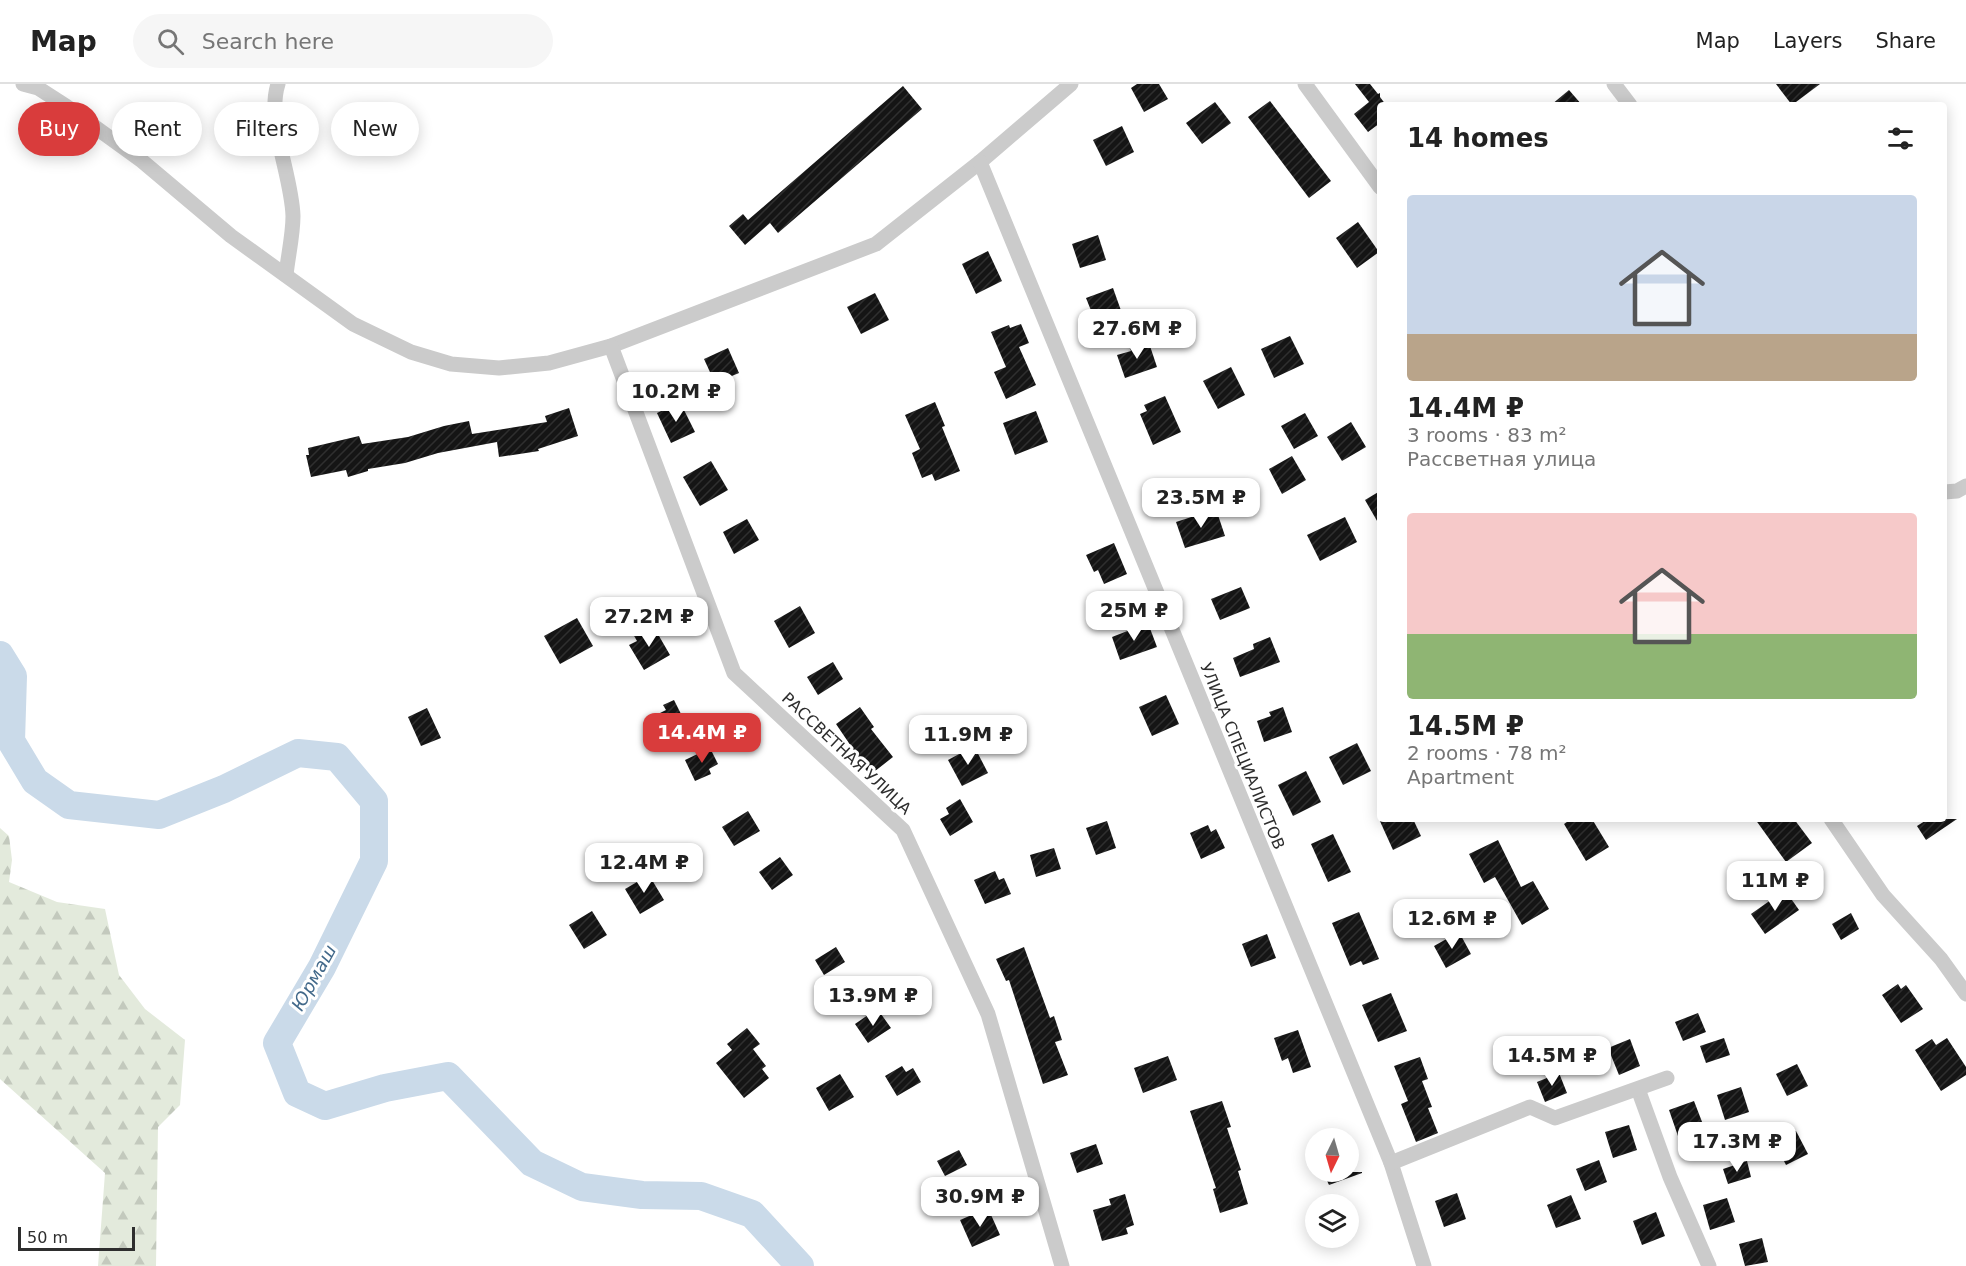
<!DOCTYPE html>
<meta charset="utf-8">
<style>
body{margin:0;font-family:"DejaVu Sans",sans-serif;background:#f6f6f6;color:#222;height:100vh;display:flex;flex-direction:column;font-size:22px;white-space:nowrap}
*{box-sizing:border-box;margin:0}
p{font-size:20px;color:#767676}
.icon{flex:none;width:33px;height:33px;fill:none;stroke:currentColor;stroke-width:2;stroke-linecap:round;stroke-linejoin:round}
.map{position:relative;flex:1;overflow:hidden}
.sheet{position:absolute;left:1377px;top:18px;width:570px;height:720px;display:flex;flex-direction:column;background:#fff;border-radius:6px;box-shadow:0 3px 15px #0003}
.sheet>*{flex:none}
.top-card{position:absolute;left:18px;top:18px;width:570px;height:54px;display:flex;gap:12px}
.needle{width:39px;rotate:185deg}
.controls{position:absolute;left:1305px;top:1044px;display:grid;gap:12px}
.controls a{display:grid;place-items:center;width:54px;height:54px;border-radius:50%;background:#fff;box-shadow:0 3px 15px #0003;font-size:30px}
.scale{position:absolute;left:18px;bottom:15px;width:117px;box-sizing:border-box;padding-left:6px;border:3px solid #2e2e2e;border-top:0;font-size:16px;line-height:21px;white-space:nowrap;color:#2e2e2e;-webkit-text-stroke:4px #fff;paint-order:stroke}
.price{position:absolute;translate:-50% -51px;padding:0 14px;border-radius:12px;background:#fff;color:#222;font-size:20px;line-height:39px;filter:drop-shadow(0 2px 3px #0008)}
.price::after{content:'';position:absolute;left:50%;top:36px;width:18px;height:14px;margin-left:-9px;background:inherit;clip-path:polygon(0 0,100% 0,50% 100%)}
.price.on{background:#d93c3c;color:#fff}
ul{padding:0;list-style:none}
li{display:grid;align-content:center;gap:12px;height:318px;padding:0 30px}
li span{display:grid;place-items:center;height:186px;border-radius:6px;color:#555}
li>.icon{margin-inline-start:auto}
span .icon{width:108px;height:108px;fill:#fffc;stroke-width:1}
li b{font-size:26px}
h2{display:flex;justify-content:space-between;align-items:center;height:72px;padding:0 30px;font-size:26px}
.tag{padding:0 21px;border-radius:27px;background:#fff;box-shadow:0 3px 15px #0003;font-size:21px;line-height:54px}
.tag.on{background:#d93c3c;color:#fff}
header{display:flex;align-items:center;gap:36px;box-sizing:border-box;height:84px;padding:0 30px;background:#fff;border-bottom:2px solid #e0e0e0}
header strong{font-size:28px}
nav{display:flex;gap:33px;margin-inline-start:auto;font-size:21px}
.search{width:420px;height:54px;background:#f6f6f6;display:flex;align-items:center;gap:15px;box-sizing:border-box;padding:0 21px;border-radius:33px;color:#767676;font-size:22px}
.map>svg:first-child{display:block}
</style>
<header>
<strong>Map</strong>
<div class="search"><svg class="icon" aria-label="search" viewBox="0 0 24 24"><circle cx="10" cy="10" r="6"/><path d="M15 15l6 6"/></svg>Search here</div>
<nav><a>Map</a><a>Layers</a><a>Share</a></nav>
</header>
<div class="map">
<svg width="1966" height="1182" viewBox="0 0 1966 1182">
<defs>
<pattern id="forest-firs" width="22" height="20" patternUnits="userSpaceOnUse" patternTransform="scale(1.5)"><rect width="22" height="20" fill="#e3eadc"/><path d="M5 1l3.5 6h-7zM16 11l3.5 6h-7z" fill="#c3c9bd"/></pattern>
<pattern id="building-hatch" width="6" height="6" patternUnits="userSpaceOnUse" patternTransform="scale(1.5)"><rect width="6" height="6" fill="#151515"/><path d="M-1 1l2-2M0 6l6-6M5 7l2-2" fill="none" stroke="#2f2f2f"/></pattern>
</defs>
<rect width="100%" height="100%" fill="#fff"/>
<path fill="url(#forest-firs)" d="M0 744 9 752 12 776 9 798 57 818 105 825 119 891 145 925 185 956 180 1021 158 1043 156 1182H98L105 1089 0 995Z"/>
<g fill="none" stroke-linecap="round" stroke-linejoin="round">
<path stroke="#cadae9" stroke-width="28" d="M0 571 13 592 11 657 35 697 69 721 159 731 224 705 298 669 337 673 374 717V777L322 883 277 959 297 1009 325 1022 385 1004 448 992 532 1079 582 1103 642 1111 701 1112 752 1130 800 1182"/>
</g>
<g fill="url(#building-hatch)">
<path d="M1137 0H1159L1168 15 1144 28 1131 4Z"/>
<path d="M1355 0H1370L1378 10 1380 9V13L1386 21H1380V39L1368 48 1354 30 1369 18Z"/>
<path d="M1776 0H1820L1792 21Z"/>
<path d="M903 2 922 25 778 149 770 139 745 161 729 142 743 130 748 136Z"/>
<path d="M1569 6 1582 21H1551Z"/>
<path d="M1270 17 1331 97 1309 114 1248 33Z"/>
<path d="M1215 18 1231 39 1202 60 1186 39Z"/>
<path d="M1122 42 1134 68 1106 82 1093 56Z"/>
<path d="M1358 138 1379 168 1357 184 1336 154Z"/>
<path d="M1098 151 1106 176 1080 184 1072 160Z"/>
<path d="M988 167 1002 197 976 210 962 180Z"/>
<path d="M1113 204 1124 235 1098 244 1086 214Z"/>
<path d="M875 209 889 236 861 250 847 223Z"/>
<path d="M1021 240 1029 259 1019 263 1036 301 1006 315 994 288 1006 283 991 248 1009 241 1010 244Z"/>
<path d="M1290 252 1304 280 1274 294 1261 265Z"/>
<path d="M1148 256 1157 283 1125 294 1117 271 1131 267 1129 262Z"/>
<path d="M728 264 739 289 715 299 704 275Z"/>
<path d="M1231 283 1245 311 1218 325 1203 297Z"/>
<path d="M1165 312 1181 348 1153 361 1140 330 1147 327 1144 321Z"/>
<path d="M680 318 695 348 671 359 657 329Z"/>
<path d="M935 318 945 342 942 343 960 387 935 397 932 390 922 394 912 369 920 365 905 331Z"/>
<path d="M569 324 578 352 538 365 539 367 499 373 497 358 438 369 405 379 368 385V387L348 393 346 386 311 393 306 371H309L308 364 359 352 362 360 408 353 444 342 469 337 472 350 547 338 545 332Z"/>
<path d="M1036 327 1048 358 1015 371 1003 339Z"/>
<path d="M1305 329 1318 352 1294 365 1281 342Z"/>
<path d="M1351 338 1366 363 1342 377 1327 353Z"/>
<path d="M1292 372 1306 396 1282 410 1269 385Z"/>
<path d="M711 377 728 406 700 422 683 393Z"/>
<path d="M1380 407V442L1365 416Z"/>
<path d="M1216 425 1225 452 1185 464 1176 438Z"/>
<path d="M1345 433 1357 458 1320 477 1307 451Z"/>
<path d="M747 435 759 456 734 470 723 448Z"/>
<path d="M1114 459 1127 490 1104 500 1098 486 1094 488 1086 471Z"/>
<path d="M1241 503 1250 524 1220 536 1211 515Z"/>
<path d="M800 522 815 549 789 564 774 537Z"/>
<path d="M577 534 593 562 560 580 544 552Z"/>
<path d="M1148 539 1157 563 1120 576 1112 553Z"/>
<path d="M644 544 647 549 655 545 670 571 644 586 629 561 637 557 633 550Z"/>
<path d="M1270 553 1280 578 1240 593 1233 574 1254 565 1253 560Z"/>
<path d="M833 578 843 595 818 611 807 593Z"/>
<path d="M1166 611 1179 640 1152 652 1139 623Z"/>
<path d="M674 616 688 644 658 659 646 636 666 626 663 621Z"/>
<path d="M860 623 874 643 871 645 893 673 870 691 855 672 857 671 836 640Z"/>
<path d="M1283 623 1292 648 1264 658 1257 637 1271 632 1269 628Z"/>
<path d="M427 624 441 654 421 662 408 633Z"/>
<path d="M1357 659 1371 687 1343 701 1329 673Z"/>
<path d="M974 662 988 689 962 702 948 676Z"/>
<path d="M710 664 718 680 709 685 711 690 695 697 685 676Z"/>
<path d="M1306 687 1321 718 1293 732 1278 701Z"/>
<path d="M960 715 973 738 950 752 940 735 949 730 946 724Z"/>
<path d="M748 727 760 747 734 762 722 743Z"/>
<path d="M1379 735H1413L1421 752 1393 766Z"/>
<path d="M1571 735H1592L1609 763 1586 777 1564 740Z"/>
<path d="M1755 735H1794L1812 759 1786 778Z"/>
<path d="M1928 735H1957L1926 756 1917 742Z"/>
<path d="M1107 737 1116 764 1096 771 1086 744Z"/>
<path d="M1208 741 1211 748 1216 745 1225 764 1201 775 1190 749Z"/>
<path d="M1333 750 1351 788 1328 798 1311 760Z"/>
<path d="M1498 756 1521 803 1533 797 1549 825 1522 841 1495 793 1484 799 1469 770Z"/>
<path d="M1054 764 1061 785 1036 793 1030 771Z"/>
<path d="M780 773 793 791 772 806 759 788Z"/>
<path d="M995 787 999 796 1004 794 1011 810 985 820 974 796Z"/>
<path d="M649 791 664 816 640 830 625 805Z"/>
<path d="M1785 806 1799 826 1765 850 1751 830Z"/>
<path d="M592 827 607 851 584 865 569 841Z"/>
<path d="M1359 828 1379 875 1363 881 1361 877 1350 882 1332 839Z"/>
<path d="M1851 829 1859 845 1841 856 1832 840Z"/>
<path d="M1459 848 1471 870 1446 884 1434 862Z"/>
<path d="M1267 850 1276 874 1251 883 1242 860Z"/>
<path d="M836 863 845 878 824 891 815 876Z"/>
<path d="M1024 863 1050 934 1054 932 1062 956 1055 958 1068 991 1043 1000 1009 896 1006 897 996 875Z"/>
<path d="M1898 900 1901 905 1906 901 1923 925 1901 939 1882 911Z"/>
<path d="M1391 909 1407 947 1378 958 1362 921Z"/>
<path d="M1698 929 1706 948 1683 957 1675 938Z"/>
<path d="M881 930 891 944 868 959 855 940 868 931 871 936Z"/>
<path d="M747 944 760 960 753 965 766 982 762 985 769 994 744 1014 716 979 732 966 727 960Z"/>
<path d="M1298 946 1311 983 1293 989 1288 974 1282 977 1274 954Z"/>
<path d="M1724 954 1730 971 1706 979 1700 962Z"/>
<path d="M1947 954 1966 983V991L1941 1007 1915 966 1932 955 1936 961Z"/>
<path d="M1630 955 1640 982 1619 991 1608 964Z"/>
<path d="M1168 972 1177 996 1143 1009 1134 984Z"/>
<path d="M1420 973 1428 995 1422 997 1432 1023 1428 1024 1438 1049 1416 1058 1401 1020 1408 1017 1394 982Z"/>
<path d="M1797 980 1808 1002 1787 1012 1776 990Z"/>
<path d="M902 982 906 988 913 984 921 998 897 1012 885 992Z"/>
<path d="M1559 989 1567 1009 1545 1018 1537 998Z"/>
<path d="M840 990 854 1013 829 1027 816 1004Z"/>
<path d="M1741 1003 1749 1028 1725 1036 1717 1011Z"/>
<path d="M1222 1017 1231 1043 1227 1044 1241 1086 1238 1087 1248 1120 1220 1129 1213 1105 1216 1104 1190 1027Z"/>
<path d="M1694 1017 1704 1043 1678 1052 1669 1026Z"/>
<path d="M1629 1041 1637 1066 1613 1074 1605 1048Z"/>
<path d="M1796 1047 1808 1070 1786 1081 1774 1058Z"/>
<path d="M1096 1060 1103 1080 1077 1089 1070 1069Z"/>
<path d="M959 1066 967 1081 945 1092 937 1077Z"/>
<path d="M1599 1076 1607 1098 1585 1107 1576 1085Z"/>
<path d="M1747 1077 1751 1093 1728 1100 1723 1085Z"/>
<path d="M1323 1088H1362V1089L1329 1101Z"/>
<path d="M1457 1109 1466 1135 1444 1143 1435 1117Z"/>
<path d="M1125 1110 1134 1141 1126 1144 1128 1150 1102 1157 1093 1126 1111 1121 1109 1115Z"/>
<path d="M1571 1111 1581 1135 1556 1144 1547 1121Z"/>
<path d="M1727 1114 1735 1138 1710 1146 1703 1121Z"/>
<path d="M988 1124 1000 1151 972 1163 960 1136Z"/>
<path d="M1656 1128 1665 1152 1642 1161 1633 1137Z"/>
<path d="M1762 1154 1768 1178 1745 1182 1739 1160Z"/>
</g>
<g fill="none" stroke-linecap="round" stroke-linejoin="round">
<g stroke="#cbcbcb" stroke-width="15">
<path d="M23 0 38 4 66 22 142 77 231 152 353 240 411 268 451 280 499 284 549 279 611 262 876 160 980 78 1071 0"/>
<path d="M278 0C266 37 292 92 293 132 293 151 288 172 286 191"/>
<path d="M1305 0 1380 103"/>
<path d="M1614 0 1630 21"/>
<path d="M980 78 1391 1079 1424 1182"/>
<path d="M611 262 734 589 903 746 988 930 1062 1182"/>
<path d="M1944 408 1957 407 1966 402"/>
<path d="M1831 735 1883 811 1941 875 1966 910"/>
<path d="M1638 1005 1670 1093 1709 1182"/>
<path d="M1391 1079 1530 1023 1555 1034 1667 994"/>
</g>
</g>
<g text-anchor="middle" stroke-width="6" stroke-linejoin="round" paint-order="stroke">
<g font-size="16" fill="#2e2e2e" stroke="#fff">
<text transform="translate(847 669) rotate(43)" y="6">РАССВЕТНАЯ УЛИЦА</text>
<text transform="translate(1243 672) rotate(68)" y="6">УЛИЦА СПЕЦИАЛИСТОВ</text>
</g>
<g font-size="18" font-style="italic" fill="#42698a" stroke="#fff">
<text transform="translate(314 894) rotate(-61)" y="6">Юрмаш</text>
</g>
</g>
</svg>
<div class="controls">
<a><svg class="needle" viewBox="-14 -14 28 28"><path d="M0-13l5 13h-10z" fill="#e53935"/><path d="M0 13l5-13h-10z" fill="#767676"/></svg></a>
<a><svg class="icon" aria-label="layers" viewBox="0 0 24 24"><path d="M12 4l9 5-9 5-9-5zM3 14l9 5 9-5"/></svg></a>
</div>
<div class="scale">50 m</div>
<b class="price" style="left:1137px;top:276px">27.6M ₽</b>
<b class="price" style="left:676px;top:339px">10.2M ₽</b>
<b class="price" style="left:1201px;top:445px">23.5M ₽</b>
<b class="price" style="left:1134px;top:558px">25M ₽</b>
<b class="price" style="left:649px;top:564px">27.2M ₽</b>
<b class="price on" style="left:702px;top:680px">14.4M ₽</b>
<b class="price" style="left:968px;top:682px">11.9M ₽</b>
<b class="price" style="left:644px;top:810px">12.4M ₽</b>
<b class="price" style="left:1775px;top:828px">11M ₽</b>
<b class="price" style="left:1452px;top:866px">12.6M ₽</b>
<b class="price" style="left:873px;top:943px">13.9M ₽</b>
<b class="price" style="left:1552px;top:1003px">14.5M ₽</b>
<b class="price" style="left:1737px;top:1089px">17.3M ₽</b>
<b class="price" style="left:980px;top:1144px">30.9M ₽</b>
<div class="top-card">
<a class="tag on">Buy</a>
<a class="tag">Rent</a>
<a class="tag">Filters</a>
<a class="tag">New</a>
</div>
<section class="sheet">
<h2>14 homes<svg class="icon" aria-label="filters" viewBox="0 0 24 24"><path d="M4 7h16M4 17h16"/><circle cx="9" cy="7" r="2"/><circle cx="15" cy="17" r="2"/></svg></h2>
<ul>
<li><span style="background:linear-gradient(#c9d6e8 75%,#b9a48a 0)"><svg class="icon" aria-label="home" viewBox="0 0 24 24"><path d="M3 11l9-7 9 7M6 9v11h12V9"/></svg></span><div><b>14.4M ₽</b><p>3 rooms · 83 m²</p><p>Рассветная улица</p></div></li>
<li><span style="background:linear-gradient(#f6c9c9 65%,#8fb573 0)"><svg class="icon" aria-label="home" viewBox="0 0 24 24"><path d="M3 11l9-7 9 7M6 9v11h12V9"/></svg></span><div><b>14.5M ₽</b><p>2 rooms · 78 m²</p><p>Apartment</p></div></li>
</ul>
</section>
</div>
